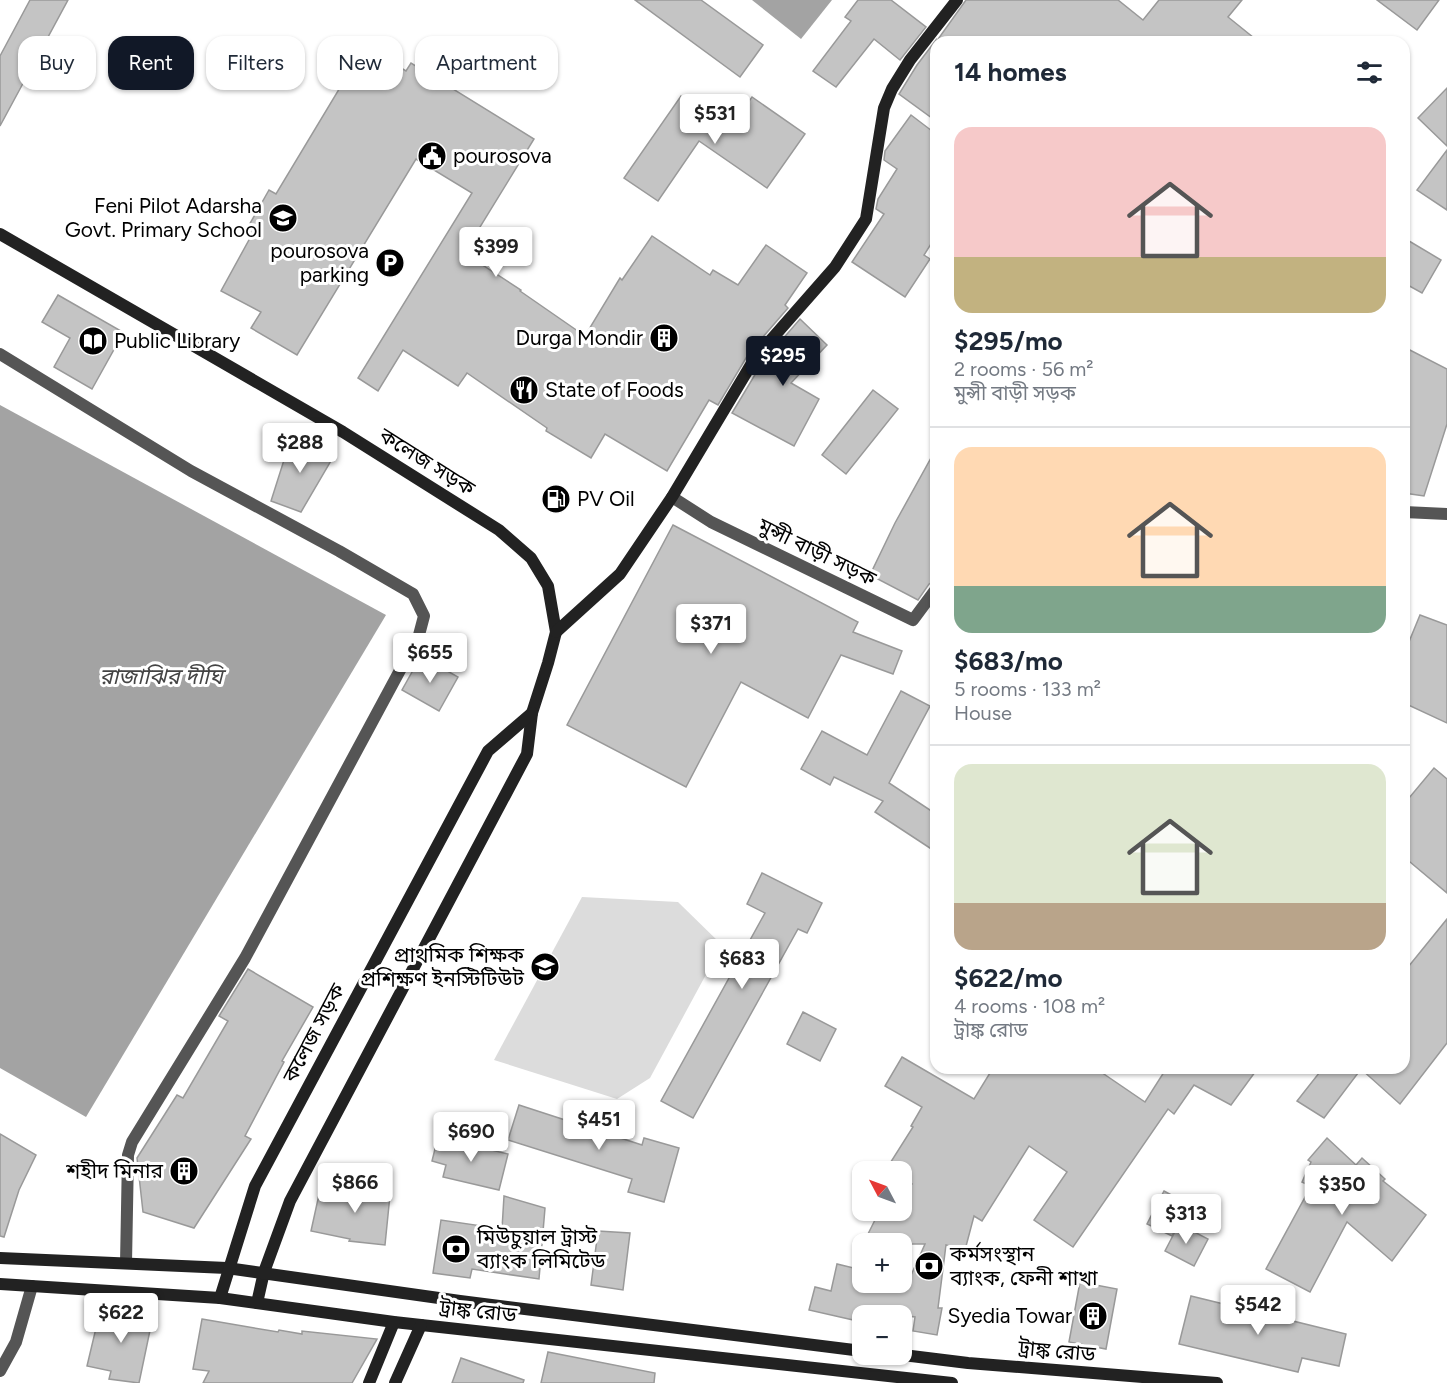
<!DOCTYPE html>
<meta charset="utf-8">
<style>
body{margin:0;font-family:Figtree,"Noto Sans Bengali",sans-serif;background:#f6f6f7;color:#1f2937;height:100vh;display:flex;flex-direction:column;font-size:22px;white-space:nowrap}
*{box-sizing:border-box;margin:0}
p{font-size:20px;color:#747a83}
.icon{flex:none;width:33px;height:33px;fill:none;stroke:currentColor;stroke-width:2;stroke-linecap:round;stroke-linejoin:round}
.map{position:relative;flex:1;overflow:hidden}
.side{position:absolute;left:930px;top:36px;width:480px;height:1038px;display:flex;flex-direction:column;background:#fff;border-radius:18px;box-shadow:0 2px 4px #0004}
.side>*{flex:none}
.guide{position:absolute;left:18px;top:36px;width:570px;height:54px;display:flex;gap:12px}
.needle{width:39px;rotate:311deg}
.controls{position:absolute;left:852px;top:1161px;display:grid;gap:12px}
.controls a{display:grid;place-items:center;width:60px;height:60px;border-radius:12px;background:#fff;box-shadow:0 2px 4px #0004;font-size:30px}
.price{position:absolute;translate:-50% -51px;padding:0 14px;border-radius:6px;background:#fff;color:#222;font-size:20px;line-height:39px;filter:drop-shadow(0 2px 3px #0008)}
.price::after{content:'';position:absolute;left:50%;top:36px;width:18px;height:14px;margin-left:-9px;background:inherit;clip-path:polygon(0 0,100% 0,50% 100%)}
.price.on{background:#111827;color:#fff}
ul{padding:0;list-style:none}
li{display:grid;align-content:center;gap:12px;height:318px;padding:0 24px}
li+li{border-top:2px solid #e0e1e3}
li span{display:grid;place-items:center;height:186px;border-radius:18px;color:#555}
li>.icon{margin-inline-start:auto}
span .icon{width:108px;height:108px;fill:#fffc;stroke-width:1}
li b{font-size:26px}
h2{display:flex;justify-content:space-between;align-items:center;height:72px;padding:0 24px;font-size:26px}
.chip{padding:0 21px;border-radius:18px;background:#fff;box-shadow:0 2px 4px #0004;font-size:21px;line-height:54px}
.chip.on{background:#111827;color:#fff}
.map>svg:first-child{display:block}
</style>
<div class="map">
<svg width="1447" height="1383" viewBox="0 0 1447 1383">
<rect width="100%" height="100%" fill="#fff"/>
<path fill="#dcdcdc" d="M582 897 678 902 722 945 650 1078 617 1099 494 1060Z"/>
<g fill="#a3a3a3">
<path d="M752 0H832L801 39Z"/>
<path d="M0 405 386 615 86 1117 0 1068Z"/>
</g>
<g fill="#c4c4c4" stroke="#999" stroke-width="1.5">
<path d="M30 0H68L0 126V56Z"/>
<path d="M635 0H701L763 45 740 77Z"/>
<path d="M858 0H891L926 27 900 60 874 39 836 87 813 71 851 21 845 17Z"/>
<path d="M966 0H1118L1143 20 1159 0H1242L1228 17 1259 42H936Z"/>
<path d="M1377 0H1439L1417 30Z"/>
<path d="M936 40V121L899 94 917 65Z"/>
<path d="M365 46 406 71 411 63 534 139 464 253 521 290 520 291 585 336 620 278 622 280 652 236 710 275 713 270 738 285 766 245 807 273 785 305 788 308 749 353 718 405 709 400 667 471 605 434 591 458 546 431 547 428 467 373 458 386 403 350 378 391 358 378 472 193 416 159 297 355 251 328 261 312 221 291 250 238 244 234 269 190 276 194Z"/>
<path d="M1447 88V146L1418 118Z"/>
<path d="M681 96 729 129 752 97 805 134 767 188 699 141 658 201 624 178Z"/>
<path d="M911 115 936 134V236L924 255 930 259 905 297 852 262 884 214 876 209 878 199 897 169 884 160 885 151Z"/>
<path d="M1447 150V210L1417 190Z"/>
<path d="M1404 238 1441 260 1422 293 1404 283Z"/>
<path d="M58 295 121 331 115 343 117 344 92 389 54 367 70 338 42 322Z"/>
<path d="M800 319 827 345 791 383 819 399 794 446 732 413 762 363Z"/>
<path d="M1404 347 1447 369V424L1424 496 1404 493Z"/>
<path d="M873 390 898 409 846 474 822 455Z"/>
<path d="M291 438 335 454 301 512 271 501Z"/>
<path d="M936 449V581L929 584 918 600 870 575 895 523Z"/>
<path d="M673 525 858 622 853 632 902 651 893 674 841 655 808 718 741 682 686 787 567 725Z"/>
<path d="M1420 615 1447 625V723L1404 703V654Z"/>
<path d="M421 656 458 677 439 711 402 690Z"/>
<path d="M901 691 930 706 889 783 936 814V852L875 812 883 801 834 777 830 785 801 769 822 731 867 755Z"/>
<path d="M1434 768 1447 779V893L1404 857V804Z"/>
<path d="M762 873 822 903 807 933 798 929 693 1118 661 1101 765 913 747 904Z"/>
<path d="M1447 919V1043L1400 1104 1361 1069 1324 1118 1297 1101 1323 1068H1404V972Z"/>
<path d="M248 969 313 1007 282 1061 284 1062 245 1136 251 1139 194 1228 143 1212 137 1158 177 1095 183 1098 228 1021 219 1016Z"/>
<path d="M803 1012 836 1029 820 1061 787 1044Z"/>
<path d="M902 1057 974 1099 993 1068H1095L1145 1102 1166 1069 1164 1068H1258L1231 1105 1194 1085 1174 1114 1168 1109 1073 1247 1034 1220 1067 1172 1029 1146 982 1221 974 1216 965 1250 946 1245 938 1308H942L937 1335 913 1331 915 1317 869 1311 868 1316H862V1322L809 1310 815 1287 831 1291 837 1264 862 1270V1282H908L925 1244H863L880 1210H902V1197L912 1184 902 1177V1172H893L887 1168 913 1127 911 1126 922 1107 885 1086Z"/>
<path d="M519 1105 642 1145 644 1138 679 1148 664 1202 628 1192 632 1179 508 1140Z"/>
<path d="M0 1134 36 1155 19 1190 4 1237 0 1236Z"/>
<path d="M438 1137 508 1154 499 1190 443 1177 446 1165 432 1161Z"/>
<path d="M1327 1138 1356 1165 1362 1158 1385 1179 1383 1181 1426 1215 1392 1261 1347 1222 1310 1292 1266 1269 1311 1186 1302 1182 1311 1162 1308 1160Z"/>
<path d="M362 1179 391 1185 385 1245 349 1241 350 1239 311 1231 320 1190 358 1199Z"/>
<path d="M1164 1191 1188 1204 1172 1236 1147 1224Z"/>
<path d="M504 1196 545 1208 539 1279 472 1269 470 1278 433 1273 441 1220 502 1229Z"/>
<path d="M1179 1224 1208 1239 1194 1266 1165 1251Z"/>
<path d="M598 1231 630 1233 623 1290 591 1285Z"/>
<path d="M1080 1282 1117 1289 1106 1349 1069 1342Z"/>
<path d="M1191 1296 1346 1334 1339 1366 1302 1358 1298 1372 1179 1344Z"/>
<path d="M101 1307 153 1316 139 1383 109 1379 111 1371 87 1366Z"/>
<path d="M202 1319 278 1332 279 1330 302 1334V1331L377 1339 352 1383H203L209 1371 193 1369Z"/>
<path d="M548 1352 655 1373 654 1383H541Z"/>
<path d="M461 1358 524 1380 523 1383H452Z"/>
</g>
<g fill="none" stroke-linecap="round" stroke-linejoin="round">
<g stroke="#555" stroke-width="12">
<path d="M0 354 191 471 339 551 413 594 424 616 419 635 245 958 132 1142 128 1155 126 1263"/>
<path d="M672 497 711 522 913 620 936 589"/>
<path d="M1404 512 1447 514"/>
<path d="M0 1371 16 1342 32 1286"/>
</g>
<g stroke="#222" stroke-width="12">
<path d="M0 234 343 432 499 530 531 558 548 586 556 632 548 663 532 713 527 754 290 1201 264 1272 257 1303"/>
<path d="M556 632 620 574 672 497 755 358 835 267 866 219 884 108 892 89 910 60 957 0"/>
<path d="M0 1258 227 1268 460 1301 862 1351"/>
<path d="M0 1284 220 1298 394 1322 952 1383"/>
<path d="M220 1298 255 1186 488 751 532 713"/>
<path d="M895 1354 968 1363 1217 1383"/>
<path d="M369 1383 394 1322"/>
<path d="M395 1383 421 1325"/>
</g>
</g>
<defs>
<g id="civic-disc" transform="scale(1.5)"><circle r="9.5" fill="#000" stroke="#fff"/><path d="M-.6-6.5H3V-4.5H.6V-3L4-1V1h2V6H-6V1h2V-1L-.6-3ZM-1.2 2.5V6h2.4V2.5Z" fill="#fff"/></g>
<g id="school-disc" transform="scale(1.5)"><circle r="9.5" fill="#000" stroke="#fff"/><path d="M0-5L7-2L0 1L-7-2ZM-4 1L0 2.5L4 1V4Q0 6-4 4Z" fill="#fff"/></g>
<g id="parking-disc" transform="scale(1.5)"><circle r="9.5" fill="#000" stroke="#fff"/><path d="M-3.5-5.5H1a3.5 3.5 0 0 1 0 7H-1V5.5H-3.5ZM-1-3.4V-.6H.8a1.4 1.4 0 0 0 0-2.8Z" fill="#fff"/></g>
<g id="building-disc" transform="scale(1.5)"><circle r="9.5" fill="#000" stroke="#fff"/><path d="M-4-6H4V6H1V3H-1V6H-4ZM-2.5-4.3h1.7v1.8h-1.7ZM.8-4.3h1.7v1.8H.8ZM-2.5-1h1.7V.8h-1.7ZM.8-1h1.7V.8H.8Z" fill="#fff"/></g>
<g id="library-disc" transform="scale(1.5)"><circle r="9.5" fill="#000" stroke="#fff"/><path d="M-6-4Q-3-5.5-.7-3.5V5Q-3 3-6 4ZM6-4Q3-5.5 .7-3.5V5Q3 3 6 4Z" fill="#fff"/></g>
<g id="restaurant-disc" transform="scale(1.5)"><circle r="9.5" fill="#000" stroke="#fff"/><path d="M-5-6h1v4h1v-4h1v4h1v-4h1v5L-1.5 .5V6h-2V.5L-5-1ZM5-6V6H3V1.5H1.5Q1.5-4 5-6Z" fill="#fff"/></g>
<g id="fuel-disc" transform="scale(1.5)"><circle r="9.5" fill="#000" stroke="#fff"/><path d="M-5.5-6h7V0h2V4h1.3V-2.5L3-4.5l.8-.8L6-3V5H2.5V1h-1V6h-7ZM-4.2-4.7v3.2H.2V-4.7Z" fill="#fff"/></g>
<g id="bank-disc" transform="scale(1.5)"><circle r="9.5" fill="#000" stroke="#fff"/><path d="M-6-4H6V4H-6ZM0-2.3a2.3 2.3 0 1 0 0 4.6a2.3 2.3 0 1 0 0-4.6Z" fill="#fff"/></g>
</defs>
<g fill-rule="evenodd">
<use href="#civic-disc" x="432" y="156"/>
<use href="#school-disc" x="283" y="218"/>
<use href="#parking-disc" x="390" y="263"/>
<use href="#building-disc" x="664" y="338"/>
<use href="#library-disc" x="93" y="341"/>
<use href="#restaurant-disc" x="524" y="390"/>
<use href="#fuel-disc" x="556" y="499"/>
<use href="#school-disc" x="545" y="967"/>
<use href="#building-disc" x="184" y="1171"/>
<use href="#bank-disc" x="456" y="1249"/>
<use href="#bank-disc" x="929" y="1266"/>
<use href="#building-disc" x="1093" y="1316"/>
</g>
<g text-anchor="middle" stroke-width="6" stroke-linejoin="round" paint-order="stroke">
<g font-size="21" fill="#000" stroke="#fff" text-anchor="start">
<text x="453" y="163">pourosova</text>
<text x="262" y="213" text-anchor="end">Feni Pilot Adarsha<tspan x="262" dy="24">Govt. Primary School</tspan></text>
<text x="369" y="258" text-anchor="end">pourosova<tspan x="369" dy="24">parking</tspan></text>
<text x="643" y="345" text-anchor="end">Durga Mondir</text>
<text x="114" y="348">Public Library</text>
<text x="545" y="397">State of Foods</text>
<text x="577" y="506">PV Oil</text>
<text x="524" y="962" text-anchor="end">প্রাথমিক শিক্ষক<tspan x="524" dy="24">প্রশিক্ষণ ইনস্টিটিউট</tspan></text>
<text x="163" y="1178" text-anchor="end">শহীদ মিনার</text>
<text x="477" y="1244">মিউচুয়াল ট্রাস্ট<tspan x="477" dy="24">ব্যাংক লিমিটেড</tspan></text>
<text x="950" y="1261">কর্মসংস্থান<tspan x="950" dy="24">ব্যাংক, ফেনী শাখা</tspan></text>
<text x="1072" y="1323" text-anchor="end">Syedia Towar</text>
</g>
<g font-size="21" fill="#000" stroke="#fff">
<text transform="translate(427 462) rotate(32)" y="7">কলেজ সড়ক</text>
<text transform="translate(817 552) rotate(26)" y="7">মুন্সী বাড়ী সড়ক</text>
<text transform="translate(314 1033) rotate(-62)" y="7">কলেজ সড়ক</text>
<text transform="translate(478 1311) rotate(6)" y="7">ট্রাঙ্ক রোড</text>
<text transform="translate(1057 1351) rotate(5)" y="7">ট্রাঙ্ক রোড</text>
</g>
<g font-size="22" font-style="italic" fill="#444" stroke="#fff">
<text x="161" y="684">রাজাঝির দীঘি</text>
</g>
</g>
</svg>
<div class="controls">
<a><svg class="needle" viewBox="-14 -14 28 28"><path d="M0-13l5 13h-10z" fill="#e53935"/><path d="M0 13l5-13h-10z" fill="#747a83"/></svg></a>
<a>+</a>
<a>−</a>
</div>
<b class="price" style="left:715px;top:145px">$531</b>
<b class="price" style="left:496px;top:278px">$399</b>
<b class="price on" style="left:783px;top:387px">$295</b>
<b class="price" style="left:300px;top:474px">$288</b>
<b class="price" style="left:711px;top:655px">$371</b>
<b class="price" style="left:430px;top:684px">$655</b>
<b class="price" style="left:742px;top:990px">$683</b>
<b class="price" style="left:599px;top:1151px">$451</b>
<b class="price" style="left:471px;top:1163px">$690</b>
<b class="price" style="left:355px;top:1214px">$866</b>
<b class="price" style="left:1342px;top:1216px">$350</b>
<b class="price" style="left:1186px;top:1245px">$313</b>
<b class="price" style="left:1258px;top:1336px">$542</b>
<b class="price" style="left:121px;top:1344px">$622</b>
<div class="guide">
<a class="chip">Buy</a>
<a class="chip on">Rent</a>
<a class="chip">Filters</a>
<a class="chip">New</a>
<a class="chip">Apartment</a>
</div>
<section class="side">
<h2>14 homes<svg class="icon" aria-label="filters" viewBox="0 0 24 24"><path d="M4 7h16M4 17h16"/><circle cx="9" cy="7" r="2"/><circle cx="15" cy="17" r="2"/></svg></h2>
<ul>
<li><span style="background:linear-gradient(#f6c9c9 70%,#c2b280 0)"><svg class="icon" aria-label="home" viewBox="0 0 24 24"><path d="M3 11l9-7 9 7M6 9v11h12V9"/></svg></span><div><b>$295/mo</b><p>2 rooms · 56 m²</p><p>মুন্সী বাড়ী সড়ক</p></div></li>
<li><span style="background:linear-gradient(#ffd9b3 75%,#7fa58c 0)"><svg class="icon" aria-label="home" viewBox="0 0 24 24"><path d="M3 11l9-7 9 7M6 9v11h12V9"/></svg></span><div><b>$683/mo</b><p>5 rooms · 133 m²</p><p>House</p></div></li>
<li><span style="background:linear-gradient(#dfe7d0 75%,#b9a48a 0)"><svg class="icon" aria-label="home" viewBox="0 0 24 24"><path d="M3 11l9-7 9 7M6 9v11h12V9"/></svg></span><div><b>$622/mo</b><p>4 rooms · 108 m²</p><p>ট্রাঙ্ক রোড</p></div></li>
</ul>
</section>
</div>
